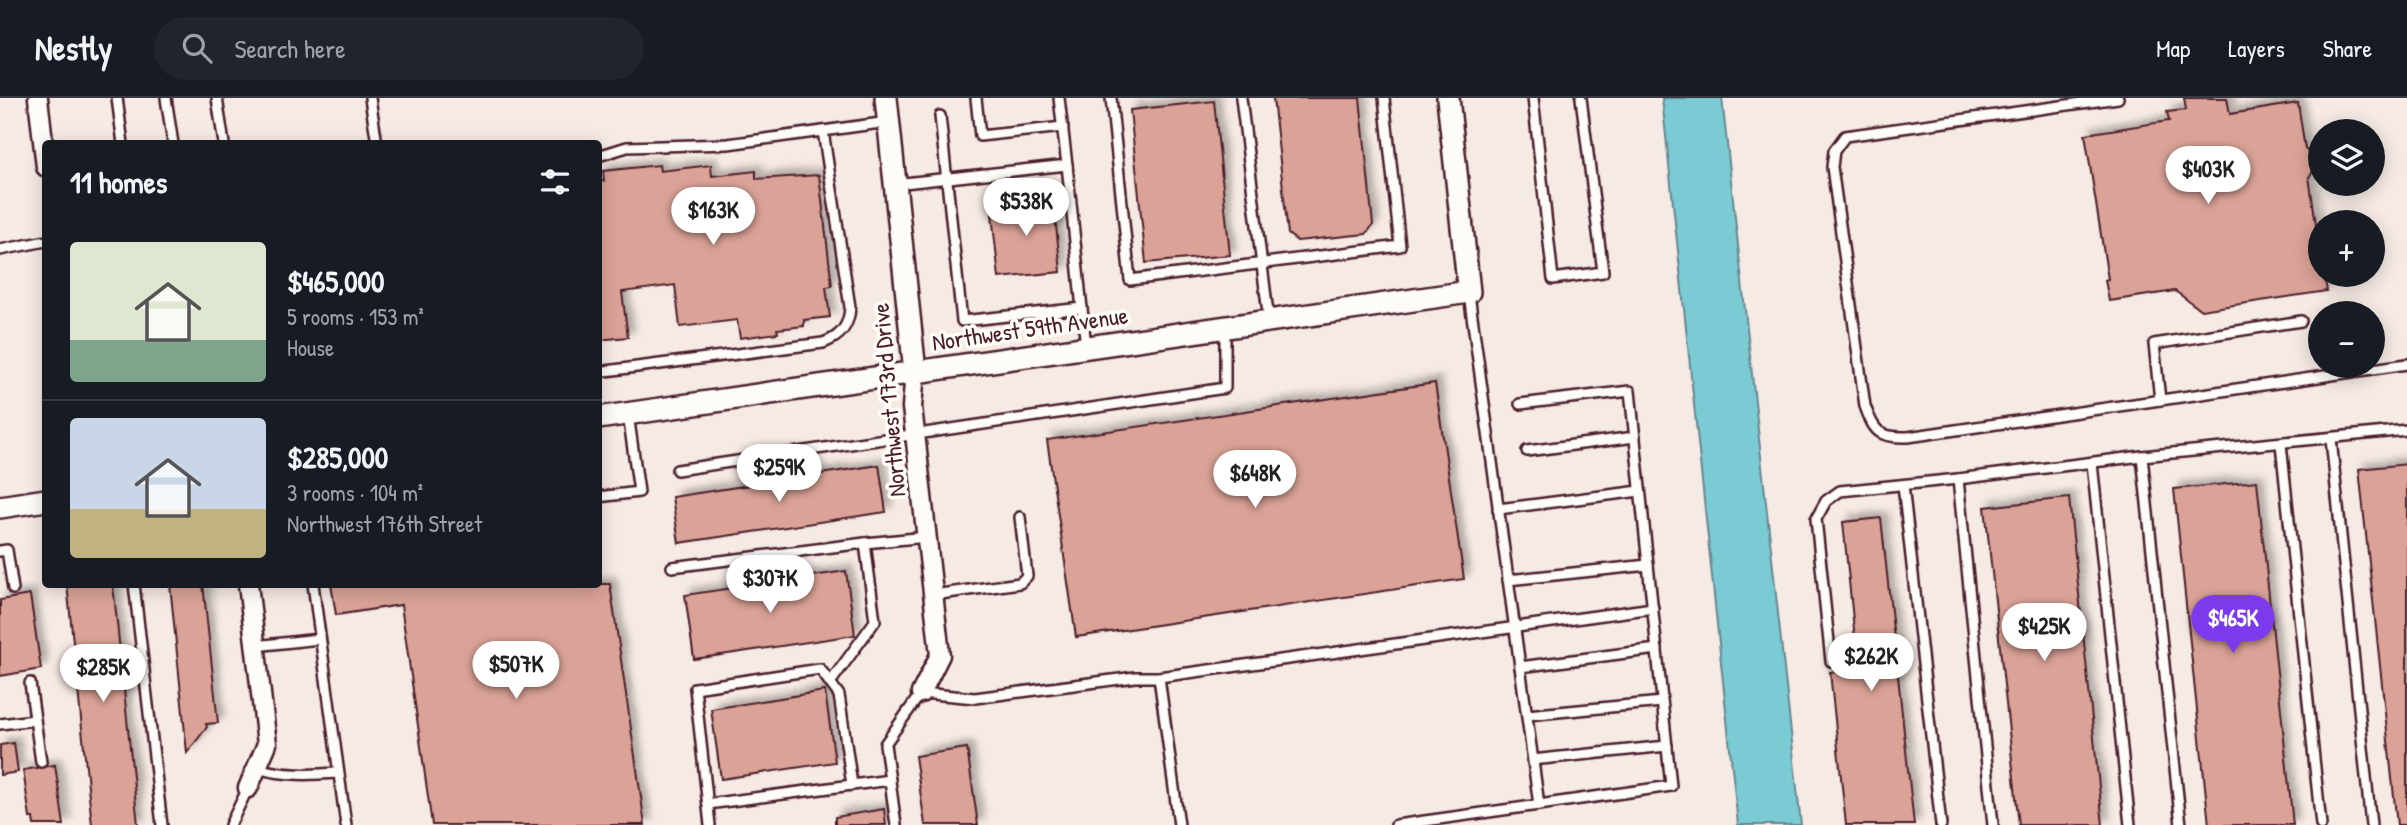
<!DOCTYPE html>
<meta charset="utf-8">
<style>
body{margin:0;font-family:"Patrick Hand",sans-serif;background:#20242c;color:#f1f3f6;height:100vh;display:flex;flex-direction:column;font-size:26px;white-space:nowrap}
*{box-sizing:border-box;margin:0}
p{font-size:23px;color:#9ea1a6}
.icon{flex:none;width:38px;height:38px;fill:none;stroke:currentColor;stroke-width:2;stroke-linecap:round;stroke-linejoin:round}
.map{position:relative;flex:1;overflow:hidden}
.sheet{position:absolute;left:42px;top:42px;width:560px;height:448px;display:flex;flex-direction:column;background:#171b24;border-radius:7px;box-shadow:0 4px 18px #0003}
.sheet>*{flex:none}
.buttons{position:absolute;left:2308px;top:21px;display:grid;gap:14px}
.buttons a{display:grid;place-items:center;width:77px;height:77px;border-radius:50%;background:#171b24;box-shadow:0 4px 18px #0003;font-size:35px}
.price{position:absolute;translate:-50% -60px;padding:0 16px;border-radius:24px;background:#fff;color:#222;font-size:23px;line-height:46px;filter:drop-shadow(0 2px 4px #0008)}
.price::after{content:'';position:absolute;left:50%;top:42px;width:21px;height:16px;margin-left:-10px;background:inherit;clip-path:polygon(0 0,100% 0,50% 100%)}
.price.on{background:#7c3aed;color:#fff}
ul{padding:0;list-style:none}
li{display:flex;align-items:center;gap:21px;height:175px;padding:0 28px}
li+li{border-top:2px solid #363941}
li span{display:grid;place-items:center;flex:none;width:196px;height:140px;border-radius:7px;color:#555}
li>.icon{margin-inline-start:auto}
span .icon{width:84px;height:84px;fill:#fffc;stroke-width:1}
li b{font-size:30px}
h2{display:flex;justify-content:space-between;align-items:center;height:84px;padding:0 28px;font-size:30px}
header{display:flex;align-items:center;gap:42px;box-sizing:border-box;height:98px;padding:0 35px;background:#171b24;border-bottom:2px solid #363941}
header strong{font-size:33px}
nav{display:flex;gap:38px;margin-inline-start:auto;font-size:24px}
.search{width:490px;height:63px;background:#20242c;display:flex;align-items:center;gap:18px;box-sizing:border-box;padding:0 24px;border-radius:38px;color:#9ea1a6;font-size:26px}
.map>svg:first-child{display:block}
</style>
<header>
<strong>Nestly</strong>
<div class="search"><svg class="icon" aria-label="search" viewBox="0 0 24 24"><circle cx="10" cy="10" r="6"/><path d="M15 15l6 6"/></svg>Search here</div>
<nav><a>Map</a><a>Layers</a><a>Share</a></nav>
</header>
<div class="map">
<svg width="2407" height="727" viewBox="0 0 2407 727">
<defs>
<filter id="shadow"><feDropShadow dx="6" dy="-6" stdDeviation="3.5" flood-color="#0004"/></filter>
</defs>
<rect width="100%" height="100%" fill="#f6eae4"/>
<filter id="ink" filterUnits="userSpaceOnUse"><feTurbulence type="fractalNoise" baseFrequency=".0143" numOctaves="2"/><feDisplacementMap in="SourceGraphic" scale="14" xChannelSelector="R" yChannelSelector="G"/><feConvolveMatrix kernelMatrix="1 2 1 2 8 2 1 2 1" color-interpolation-filters="sRGB"/></filter>
<g filter="url(#ink)">
<path fill="#7acbd4" stroke="#678690" stroke-width="2" d="M1662 0H1722L1801 727H1738Z"/>
<g fill="#dba397" stroke="#4a1f2b" stroke-width="2" filter="url(#shadow)">
<path d="M1273 0H1360L1373 127 1366 136 1297 143 1288 136Z"/>
<path d="M2184 0H2227L2230 16 2298 5 2305 51 2313 58 2315 65 2314 72 2309 79 2320 153V177H2324L2327 193 2201 212 2175 193 2109 203 2105 182 2108 181 2085 36 2169 23 2167 14 2186 12Z"/>
<path d="M1214 3 1230 157 1146 165 1130 12Z"/>
<path d="M659 67 660 73 711 67 712 78 756 73V81L819 77 832 188 826 189 830 219 804 222V228L777 231 778 235 740 240 737 222 680 229 675 187 622 194 628 239 598 242V84L604 83 603 73Z"/>
<path d="M1053 100 1061 174 999 180 991 107Z"/>
<path d="M1435 285 1464 481 1076 539 1047 342Z"/>
<path d="M2407 366V727H2397L2359 371Z"/>
<path d="M879 367 886 414 679 445 672 399Z"/>
<path d="M2257 383 2293 727H2209L2174 391Z"/>
<path d="M2069 400 2103 727H2019L1985 409Z"/>
<path d="M1881 420 1914 727H1846L1830 574 1858 571 1843 424Z"/>
<path d="M846 473 855 537 694 561 685 497Z"/>
<path d="M67 486H113L138 727H92Z"/>
<path d="M170 486H203L218 625 206 626 207 629 187 655Z"/>
<path d="M331 486H610L645 727H432L401 507 336 517Z"/>
<path d="M30 497 41 571 0 578V502Z"/>
<path d="M825 593 835 664 721 681 711 611Z"/>
<path d="M14 645 18 674 0 677V647Z"/>
<path d="M967 650 978 727H925L915 658Z"/>
<path d="M55 667 64 727H34L33 720H30L23 672Z"/>
<path d="M884 711 886 727H835V719Z"/>
</g>
<g fill="none" stroke-linecap="round" stroke-linejoin="round">
<g stroke="#4a1f2b" stroke-width="14">
<g id="service">
<path d="M117 0 123 46"/>
<path d="M166 0 173 46"/>
<path d="M217 0 224 46"/>
<path d="M370 0 377 46"/>
<path d="M976 0 980 38 1063 29"/>
<path d="M1059 0 1067 67"/>
<path d="M1111 0 1130 182 1400 148 1384 0"/>
<path d="M1241 0 1269 223"/>
<path d="M1533 0 1553 181 1603 174 1581 0"/>
<path d="M2118 0 1845 38 1834 53 1832 69 1865 308C1874 334 1879 340 1908 339L2407 266"/>
<path d="M940 18 962 223 1082 210"/>
<path d="M598 58 627 49 728 46 888 24"/>
<path d="M895 86 1067 67 1086 249"/>
<path d="M0 152 46 143"/>
<path d="M598 274 823 245C841 239 849 228 850 209L823 33"/>
<path d="M2160 302 2154 246 2301 223"/>
<path d="M1520 306 1630 293 1671 688 1539 707"/>
<path d="M2331 341 2371 727"/>
<path d="M2281 346 2321 727"/>
<path d="M1527 353 1635 339"/>
<path d="M2142 358 2181 727"/>
<path d="M2092 365 2130 727"/>
<path d="M677 372 1225 290V231"/>
<path d="M1958 381 1993 727"/>
<path d="M1903 387 1941 727"/>
<path d="M598 399 639 394 628 316"/>
<path d="M1498 411 1640 393"/>
<path d="M865 445 927 439"/>
<path d="M0 453 7 452 13 491"/>
<path d="M672 469 865 445 875 523 830 585"/>
<path d="M1508 482 1648 467"/>
<path d="M134 486 162 727"/>
<path d="M313 486 346 727"/>
<path d="M933 497 1020 485 1027 478 1020 419"/>
<path d="M255 548 319 541"/>
<path d="M1831 563 1816 421 1826 403 1840 393 1958 381 2142 358 2407 332"/>
<path d="M1520 569 1657 551"/>
<path d="M30 585 41 664"/>
<path d="M1527 617 1662 604"/>
<path d="M0 626 35 622"/>
<path d="M1532 662 1667 648"/>
<path d="M257 670C284 678 310 677 338 675"/>
<path d="M708 706 852 687"/>
<path d="M230 727 248 690"/>
<path d="M710 727 695 590 820 571 839 597 852 687 890 682"/>
<path d="M896 727 885 646 921 595 975 600 1135 579H1159"/>
<path d="M1179 727 1159 579 1653 510"/>
<path d="M1396 727 1539 707 1469 196"/>
</g>
</g>
<g stroke="#4a1f2b" stroke-width="23">
<g id="minor">
<path d="M38 0 46 69"/>
<path d="M915 274 912 309 940 557 921 595"/>
<path d="M248 690 267 646 248 486"/>
</g>
</g>
<g stroke="#4a1f2b" stroke-width="26">
<g id="tertiary">
<path d="M886 0 915 274"/>
<path d="M598 320 1469 194 1448 0"/>
<path d="M0 409 46 402"/>
</g>
</g>
<use href="#service" stroke="#fdfcf7" stroke-width="9"/>
<use href="#minor" stroke="#fdfcf7" stroke-width="18"/>
<use href="#tertiary" stroke="#fdfcf7" stroke-width="21"/>
</g>
</g>
<g text-anchor="middle" stroke-width="7" stroke-linejoin="round" paint-order="stroke">
<g font-size="24" fill="#4a1f2b" stroke="#fdfcf7">
<text transform="translate(1030 231) rotate(-8)" y="8">Northwest 59th Avenue</text>
<text transform="translate(889 302) rotate(-95)" y="8">Northwest 173rd Drive</text>
</g>
</g>
</svg>
<div class="buttons">
<a><svg class="icon" aria-label="layers" viewBox="0 0 24 24"><path d="M12 4l9 5-9 5-9-5zM3 14l9 5 9-5"/></svg></a>
<a>+</a>
<a>−</a>
</div>
<b class="price" style="left:2208px;top:108px">$403K</b>
<b class="price" style="left:1026px;top:140px">$538K</b>
<b class="price" style="left:713px;top:149px">$163K</b>
<b class="price" style="left:779px;top:406px">$259K</b>
<b class="price" style="left:1255px;top:412px">$648K</b>
<b class="price" style="left:770px;top:517px">$307K</b>
<b class="price on" style="left:2233px;top:557px">$465K</b>
<b class="price" style="left:2044px;top:565px">$425K</b>
<b class="price" style="left:1871px;top:595px">$262K</b>
<b class="price" style="left:516px;top:603px">$507K</b>
<b class="price" style="left:103px;top:606px">$285K</b>
<section class="sheet">
<h2>11 homes<svg class="icon" aria-label="filters" viewBox="0 0 24 24"><path d="M4 7h16M4 17h16"/><circle cx="9" cy="7" r="2"/><circle cx="15" cy="17" r="2"/></svg></h2>
<ul>
<li><span style="background:linear-gradient(#dfe7d0 70%,#7fa58c 0)"><svg class="icon" aria-label="home" viewBox="0 0 24 24"><path d="M3 11l9-7 9 7M6 9v11h12V9"/></svg></span><div><b>$465,000</b><p>5 rooms · 153 m²</p><p>House</p></div></li>
<li><span style="background:linear-gradient(#c9d6e8 65%,#c2b280 0)"><svg class="icon" aria-label="home" viewBox="0 0 24 24"><path d="M3 11l9-7 9 7M6 9v11h12V9"/></svg></span><div><b>$285,000</b><p>3 rooms · 104 m²</p><p>Northwest 176th Street</p></div></li>
</ul>
</section>
</div>
